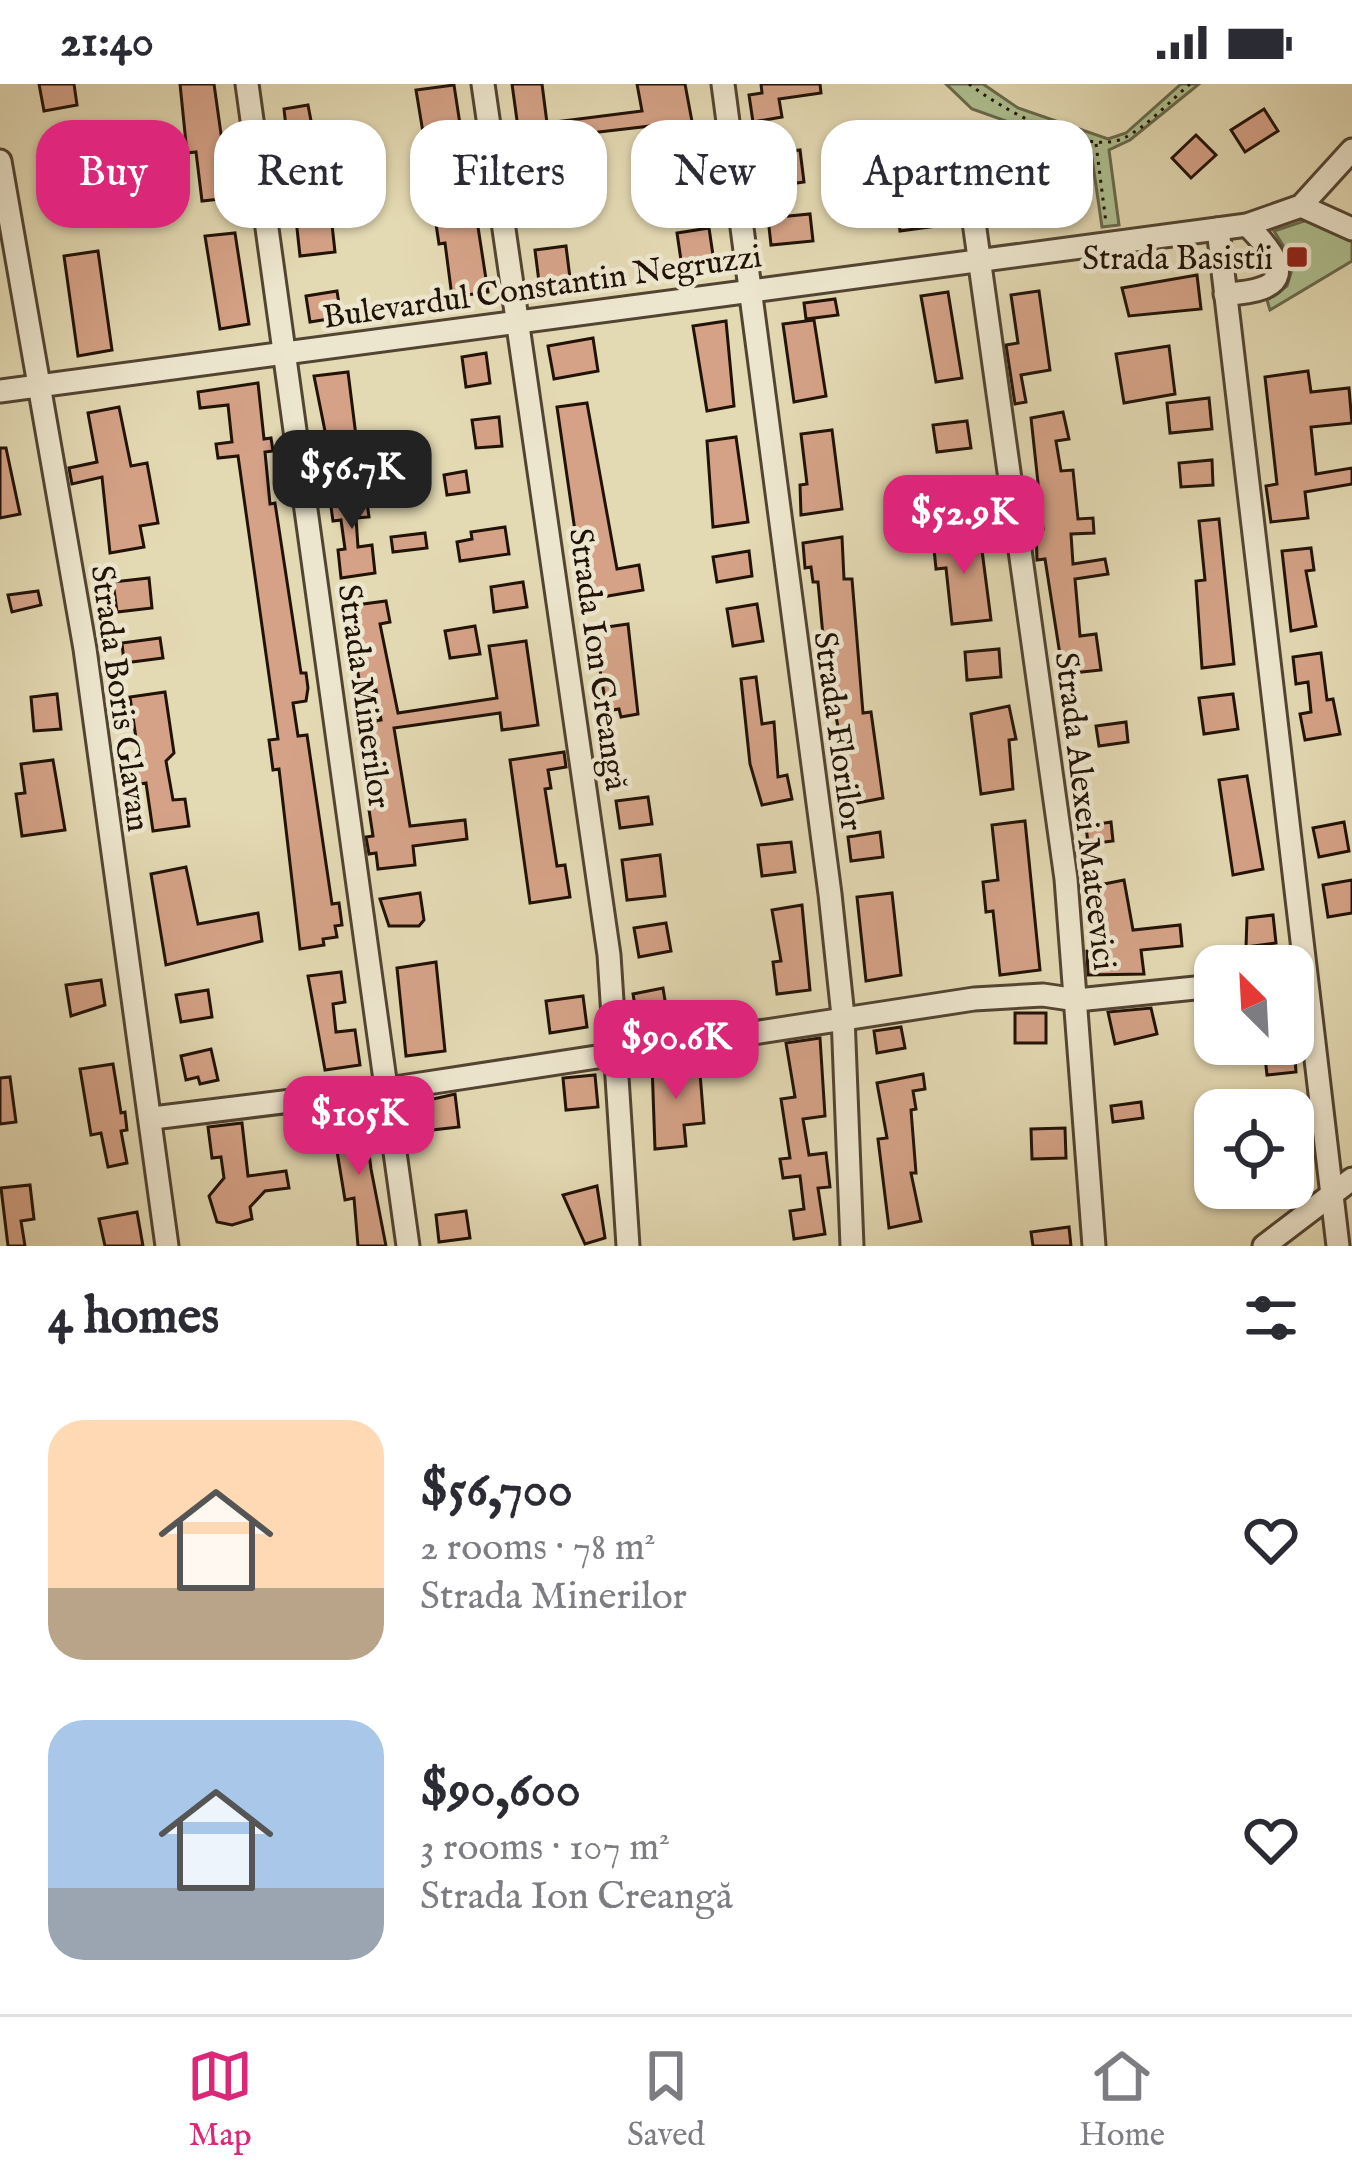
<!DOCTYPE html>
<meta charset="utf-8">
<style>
body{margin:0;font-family:"IM FELL English",serif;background:#f7f7f7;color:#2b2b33;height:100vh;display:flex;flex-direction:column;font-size:45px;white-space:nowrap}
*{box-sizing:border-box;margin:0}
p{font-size:39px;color:#7c7c81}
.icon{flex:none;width:66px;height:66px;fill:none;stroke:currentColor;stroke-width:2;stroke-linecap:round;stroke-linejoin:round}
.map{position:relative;height:1162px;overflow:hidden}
.sheet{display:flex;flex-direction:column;background:#fff;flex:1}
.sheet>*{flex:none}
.hud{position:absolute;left:36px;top:36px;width:1281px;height:108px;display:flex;gap:24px}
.needle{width:78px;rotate:336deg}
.tools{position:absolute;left:1194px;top:861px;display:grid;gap:24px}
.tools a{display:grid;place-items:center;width:120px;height:120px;border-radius:24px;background:#fff;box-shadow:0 3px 9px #0004;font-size:60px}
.price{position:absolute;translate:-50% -102px;padding:0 27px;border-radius:24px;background:#db2777;color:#fff;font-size:39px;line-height:78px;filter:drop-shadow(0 3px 6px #0008)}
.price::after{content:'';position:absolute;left:50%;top:72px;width:36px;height:27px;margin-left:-18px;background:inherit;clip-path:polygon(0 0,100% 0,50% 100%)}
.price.active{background:#222;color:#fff}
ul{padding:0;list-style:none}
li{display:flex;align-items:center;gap:36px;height:300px;padding:0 48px}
li span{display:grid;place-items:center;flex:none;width:336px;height:240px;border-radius:36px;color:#555}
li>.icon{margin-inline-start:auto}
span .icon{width:144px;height:144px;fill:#fffc;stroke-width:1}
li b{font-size:51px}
h2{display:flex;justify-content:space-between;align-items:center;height:144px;padding:0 48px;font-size:51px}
.pill{padding:0 42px;border-radius:36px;background:#fff;box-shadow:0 3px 9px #0004;font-size:42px;line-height:108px}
.pill.active{background:#db2777;color:#fff}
.status{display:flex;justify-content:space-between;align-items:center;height:84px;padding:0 60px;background:#fff;direction:ltr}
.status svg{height:33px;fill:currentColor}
.tabs{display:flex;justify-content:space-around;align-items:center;height:168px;border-top:3px solid #e1e1e2;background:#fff;font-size:33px;color:#7c7c81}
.tabs a{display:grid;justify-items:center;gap:6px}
.tabs .active{color:#db2777}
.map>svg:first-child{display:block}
</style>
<div class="status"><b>21:40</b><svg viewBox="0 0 49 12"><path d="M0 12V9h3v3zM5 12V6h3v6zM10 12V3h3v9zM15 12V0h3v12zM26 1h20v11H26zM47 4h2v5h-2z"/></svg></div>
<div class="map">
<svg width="1352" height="1162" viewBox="0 0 1352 1162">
<rect width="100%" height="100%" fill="#e3d9b3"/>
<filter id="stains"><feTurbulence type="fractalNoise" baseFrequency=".00167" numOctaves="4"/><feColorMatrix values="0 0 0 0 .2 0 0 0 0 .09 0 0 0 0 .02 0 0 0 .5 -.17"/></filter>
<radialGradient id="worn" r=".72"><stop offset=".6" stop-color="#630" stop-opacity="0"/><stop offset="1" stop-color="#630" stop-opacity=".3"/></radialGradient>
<g fill="#aec091" stroke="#68694c" stroke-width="3">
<path d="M946 0H983L1018 24 1108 55 1126 49 1181 0H1199L1130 56 1109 66 1119 141 1102 143 1091 67 972 25Z"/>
<path d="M1310 135 1352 154V177L1270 226 1267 216 1287 202 1294 179 1274 147Z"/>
</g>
<g fill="#d5a287" stroke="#211207" stroke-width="3">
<path d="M39 0H74L77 21 44 27Z"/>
<path d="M180 0H214L230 114 202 117 196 68 187 69Z"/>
<path d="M512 0H542L547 39 642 27 637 0H685L699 75 676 79 668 40 547 54 550 76 523 80Z"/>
<path d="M761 0H820L821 9 779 15 782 33 753 38 749 11 762 9Z"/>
<path d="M454 1 467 86 430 91 416 6Z"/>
<path d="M308 21 312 42 303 43 309 79 325 77 335 168 300 172 284 25Z"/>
<path d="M1264 25 1278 47 1245 68 1231 46Z"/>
<path d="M924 45 929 75 910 79 908 66 887 70 884 52Z"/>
<path d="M83 51 92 134 59 139 51 54Z"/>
<path d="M1196 51 1216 71 1191 94 1172 74Z"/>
<path d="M800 66 804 98 762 104 758 71Z"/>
<path d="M553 104 556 128 530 131 527 108Z"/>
<path d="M1030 106 1032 130 989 135 985 112Z"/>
<path d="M934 112 937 142 900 147 896 116Z"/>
<path d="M467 114 470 130H476L488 208 452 213 445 159 439 160 433 120Z"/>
<path d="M810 130 813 157 771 161 768 134Z"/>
<path d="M709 144 714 178 682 183 677 149Z"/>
<path d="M235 149 249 240 220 245 205 152Z"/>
<path d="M566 162 570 194 539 198 535 166Z"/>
<path d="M98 167 112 266 78 272 64 172Z"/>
<path d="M1197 191 1201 225 1129 232 1122 204Z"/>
<path d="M337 207 341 233 310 238 306 212Z"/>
<path d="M1039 207 1050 286 1021 291 1026 318 1015 320 1006 261 1018 259 1011 211Z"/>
<path d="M948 208 962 294 936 298 921 212Z"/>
<path d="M835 215 838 231 806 235 804 219Z"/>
<path d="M814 236 826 312 794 318 783 240Z"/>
<path d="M726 237 734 322 707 327 693 242Z"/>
<path d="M593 254 598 287 554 295 548 262Z"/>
<path d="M1169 262 1175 310 1124 319 1116 270Z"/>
<path d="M486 269 490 299 466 303 462 273Z"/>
<path d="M1308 287 1311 308 1349 304 1352 339 1311 343 1316 390 1352 384V400L1305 408 1308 434 1271 438 1266 402 1277 400 1265 293Z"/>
<path d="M348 288 358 368 330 372 314 292Z"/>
<path d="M258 299 264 355 271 354 273 367 265 368 270 420 275 419 301 589H306L308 604 306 617 293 619 298 652 307 651 332 820 339 819 342 841 335 842 337 853 323 855 324 861 300 865 279 685 273 686 269 656 278 655 238 372 218 374 216 360 232 358 228 321 200 324 198 308Z"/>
<path d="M1209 314 1212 345 1170 349 1167 319Z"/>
<path d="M587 319 617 485 639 481 643 506 585 516 557 323Z"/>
<path d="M119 323 131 382 147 379 158 439 140 442 144 463 110 469 102 393 72 400 69 384 97 378 88 329Z"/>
<path d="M1063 328 1069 355 1056 357 1061 387 1073 386 1078 435 1093 434 1094 449 1071 450 1073 480 1105 475 1108 490 1075 495 1080 552 1096 550 1101 586 1063 590 1045 475 1037 476 1036 445H1043L1031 334Z"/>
<path d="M499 333 502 362 476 364 472 336Z"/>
<path d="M967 337 971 364 937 368 933 341Z"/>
<path d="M832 346 842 425 801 431 800 401 807 400 801 350Z"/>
<path d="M736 353 748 438 713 443 707 357Z"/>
<path d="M0 364H6L20 430 0 434Z"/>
<path d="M1212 376 1213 401 1181 403 1179 379Z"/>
<path d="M466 387 469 408 447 411 444 391Z"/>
<path d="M974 396 978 422 933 428 930 409 943 407 942 400Z"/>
<path d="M365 404 369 433 356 434 358 463 372 461 375 489 341 494 338 466 345 465 341 436 333 437 329 409Z"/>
<path d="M1219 435 1234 580 1202 584 1196 497 1205 496 1199 437Z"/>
<path d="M505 443 509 470 460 477 457 458 472 455 471 448Z"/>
<path d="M425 449 427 464 393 468 391 453Z"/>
<path d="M980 451 991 536 952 540 946 484 936 485 933 455Z"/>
<path d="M842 453 844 495H852L863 629 871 628 883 714 852 720 835 627H830L818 498H813L811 483 805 484 803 459Z"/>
<path d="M1311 464 1314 486 1306 487 1316 542 1291 547 1282 467Z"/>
<path d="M749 467 752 492 717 498 713 473Z"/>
<path d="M149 494 152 524 117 528 113 498Z"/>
<path d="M523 498 527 523 494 528 491 503Z"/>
<path d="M38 507 41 521 12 528 8 511Z"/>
<path d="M386 517 390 538 380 540 398 629 497 614 489 562 526 557 538 641 502 646 500 629 394 644 410 742 465 736 467 755 413 762 415 781 378 785 376 769 369 770 366 753 373 752 356 640 381 636 376 606 361 609 348 522Z"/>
<path d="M757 520 763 557 733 562 727 525Z"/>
<path d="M628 540 638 630 621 633 619 625 607 627 593 545Z"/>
<path d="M475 542 480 570 450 574 445 547Z"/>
<path d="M160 554 163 574 124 579 122 559Z"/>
<path d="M999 565 1001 593 967 596 965 568Z"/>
<path d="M1321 569 1327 616 1333 615 1340 650 1305 656 1300 630 1311 628 1308 598 1296 600 1293 573Z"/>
<path d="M756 593 762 640 774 638 778 693 787 691 792 715 762 721 750 680 741 595Z"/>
<path d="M165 608 174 669 166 677 173 716 185 715 189 742 153 747 146 699 135 701 130 670 138 668 130 613Z"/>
<path d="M57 610 61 645 34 647 31 613Z"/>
<path d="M1233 610 1238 645 1204 650 1199 614Z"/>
<path d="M1009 622 1016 655 1009 656 1013 705 981 710 971 630Z"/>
<path d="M1126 638 1128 658 1099 662 1096 642Z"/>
<path d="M564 668 566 683 548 686 551 704 545 705 557 782 565 781 570 813 530 819 510 676Z"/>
<path d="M53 676 65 746 22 752 16 710 25 709 21 680Z"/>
<path d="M1247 692 1263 785 1233 791 1219 696Z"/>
<path d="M648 713 652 740 620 744 616 717Z"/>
<path d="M1025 737 1040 886 1000 891 993 827 986 828 983 798 998 796 992 741Z"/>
<path d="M1111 738 1113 757 1088 760 1086 742Z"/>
<path d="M1344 738 1349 767 1319 773 1313 744Z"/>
<path d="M880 748 883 773 851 777 848 753Z"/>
<path d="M791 758 795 788 762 792 758 761Z"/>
<path d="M660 771 665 812 627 816 622 776Z"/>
<path d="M186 783 198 840 258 829 262 857 166 881 151 790Z"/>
<path d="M1124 796 1133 846 1180 841 1182 862 1141 866 1144 890 1088 891 1087 867 1105 865 1094 802Z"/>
<path d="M1352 796V829L1328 833 1323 801Z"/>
<path d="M420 809 424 836 419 842H389L380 815Z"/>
<path d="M892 809 901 891 866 897 857 813Z"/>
<path d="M802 821 810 906 777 910 773 878 781 877 772 826Z"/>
<path d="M1273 831 1276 859 1246 863 1247 834Z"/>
<path d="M666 839 671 867 639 873 634 844Z"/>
<path d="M436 878 445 967 406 972 397 884Z"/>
<path d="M341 888 345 918 333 920 336 948 355 946 360 981 325 986 308 892Z"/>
<path d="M101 896 105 921 71 932 66 901Z"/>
<path d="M663 904 668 935 638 940 633 910Z"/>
<path d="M208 906 212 933 181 938 176 911Z"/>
<path d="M583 912 587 943 550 949 546 917Z"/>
<path d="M1151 924 1157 950 1115 960 1108 928Z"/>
<rect x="1015" y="929" width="31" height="30"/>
<path d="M901 943 905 964 877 969 874 947Z"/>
<path d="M820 954 825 1032 803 1035 809 1071 826 1069 830 1103 818 1104 825 1150 794 1155 790 1127 804 1125 800 1092 783 1094 780 1075 790 1074 781 1015 795 1013 786 959Z"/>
<path d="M1294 961 1296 988 1267 991 1264 964Z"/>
<path d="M211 965 218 996 200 1000 198 993 186 996 181 972Z"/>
<path d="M699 977 704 1039 684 1041 686 1062 655 1065 652 980Z"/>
<path d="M113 980 121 1029 125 1028 127 1046 121 1047 127 1079 108 1083 101 1049 91 1051 80 985Z"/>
<path d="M923 990 925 1005 913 1007 916 1025 911 1026 916 1089H911L921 1137 889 1144 878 1055 887 1054 877 999Z"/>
<path d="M595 991 598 1023 566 1026 563 994Z"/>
<path d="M10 993 16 1038 0 1040V994Z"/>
<path d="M455 1010 459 1043 423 1047 420 1018Z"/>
<path d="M1141 1018 1143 1034 1113 1038 1111 1022Z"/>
<path d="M364 1030 371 1085 386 1162H358L354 1114 345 1116 337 1067 333 1034Z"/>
<path d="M242 1039 248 1092 286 1087 289 1104 265 1107 250 1123 252 1135 232 1141 217 1138 209 1112 224 1094 221 1073 212 1074 208 1043Z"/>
<path d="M1065 1044 1066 1074 1032 1075 1031 1045Z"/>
<path d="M30 1101 34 1135 21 1137 25 1162H8L1 1104Z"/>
<path d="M597 1102 605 1154 585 1160 563 1111Z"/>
<path d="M466 1127 470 1154 439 1158 436 1131Z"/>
<path d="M137 1128 143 1162H105L99 1135Z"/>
<path d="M1069 1143 1071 1162H1033L1031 1148Z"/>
</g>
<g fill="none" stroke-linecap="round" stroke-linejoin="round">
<g stroke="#524432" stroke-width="27">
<g id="minor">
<path d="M247 0 408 1162"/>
<path d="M483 0 609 871 628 1162"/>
<path d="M723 0 830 810 843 932 852 1162"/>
<path d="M0 77 85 565 167 1162"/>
<path d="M967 88 1066 795 1094 1162"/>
<path d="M1301 122 1352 145"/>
<path d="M1218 145 1338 1162"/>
<path d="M1225 210C1293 207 1289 183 1247 141"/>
<path d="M0 307 1247 141 1301 122 1352 66"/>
<path d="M153 1034 388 1005 974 915 1043 911 1077 916 1215 902"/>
<path d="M1264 1162 1352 1095"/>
</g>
</g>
<g stroke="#211207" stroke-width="3" stroke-dasharray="3 6" stroke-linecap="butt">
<path d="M969 0C1000 24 1086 73 1124 54 1148 42 1170 17 1190 0"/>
<path d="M1096 60 1106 139"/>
</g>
<use href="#minor" stroke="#ede6ce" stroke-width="21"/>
</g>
<rect fill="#8f2418" stroke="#ede6ce" stroke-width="4.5" x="1285" y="161" width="24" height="24" rx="6"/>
<g text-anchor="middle" stroke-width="9" stroke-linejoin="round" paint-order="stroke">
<g font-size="33" fill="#211207" stroke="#ede6ce" text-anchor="end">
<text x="1273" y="185">Strada Basistîi</text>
</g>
<g font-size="33" fill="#211207" stroke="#ede6ce">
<text transform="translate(542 201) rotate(-8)" y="12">Bulevardul Constantin Negruzzi</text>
<text transform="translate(600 575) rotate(82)" y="12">Strada Ion Creangă</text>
<text transform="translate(366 612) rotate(82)" y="12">Strada Minerilor</text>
<text transform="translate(122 614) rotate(82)" y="12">Strada Boris Glavan</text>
<text transform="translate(840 647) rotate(82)" y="12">Strada Florilor</text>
<text transform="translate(1087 727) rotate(83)" y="12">Strada Alexei Mateevici</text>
</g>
</g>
<rect width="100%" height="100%" filter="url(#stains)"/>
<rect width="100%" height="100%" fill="url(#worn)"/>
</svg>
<div class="tools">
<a><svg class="needle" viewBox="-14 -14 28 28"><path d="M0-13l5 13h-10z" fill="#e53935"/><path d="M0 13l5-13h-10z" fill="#7c7c81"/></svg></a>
<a><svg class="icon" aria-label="locate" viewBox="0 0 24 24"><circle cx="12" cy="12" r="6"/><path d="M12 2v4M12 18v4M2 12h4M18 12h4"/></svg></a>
</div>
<b class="price active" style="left:352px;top:448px">$56.7K</b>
<b class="price" style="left:964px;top:493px">$52.9K</b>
<b class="price" style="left:676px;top:1018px">$90.6K</b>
<b class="price" style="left:359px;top:1094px">$105K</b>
<div class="hud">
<a class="pill active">Buy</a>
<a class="pill">Rent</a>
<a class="pill">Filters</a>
<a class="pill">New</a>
<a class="pill">Apartment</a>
</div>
</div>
<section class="sheet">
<h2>4 homes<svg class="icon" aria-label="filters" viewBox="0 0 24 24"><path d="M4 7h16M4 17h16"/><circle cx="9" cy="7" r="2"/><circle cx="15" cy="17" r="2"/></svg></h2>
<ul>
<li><span style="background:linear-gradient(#ffd9b3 70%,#b9a48a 0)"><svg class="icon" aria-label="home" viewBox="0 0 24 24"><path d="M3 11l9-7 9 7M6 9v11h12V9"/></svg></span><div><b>$56,700</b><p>2 rooms · 78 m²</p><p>Strada Minerilor</p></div><svg class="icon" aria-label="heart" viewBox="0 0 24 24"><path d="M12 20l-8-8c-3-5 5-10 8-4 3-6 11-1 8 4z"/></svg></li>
<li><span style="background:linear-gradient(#a9c7e8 70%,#9aa5b1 0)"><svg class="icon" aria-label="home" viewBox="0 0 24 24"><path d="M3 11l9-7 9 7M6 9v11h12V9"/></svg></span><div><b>$90,600</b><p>3 rooms · 107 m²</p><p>Strada Ion Creangă</p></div><svg class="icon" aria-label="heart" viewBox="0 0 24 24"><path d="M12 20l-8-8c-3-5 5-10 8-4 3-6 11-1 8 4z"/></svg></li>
</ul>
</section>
<nav class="tabs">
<a class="active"><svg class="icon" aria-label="map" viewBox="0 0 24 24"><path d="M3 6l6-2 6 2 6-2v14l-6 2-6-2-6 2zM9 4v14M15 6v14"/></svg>Map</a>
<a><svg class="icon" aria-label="saved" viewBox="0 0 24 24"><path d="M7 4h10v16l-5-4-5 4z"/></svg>Saved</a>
<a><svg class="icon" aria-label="home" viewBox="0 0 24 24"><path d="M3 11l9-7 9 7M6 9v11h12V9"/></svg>Home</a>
</nav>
